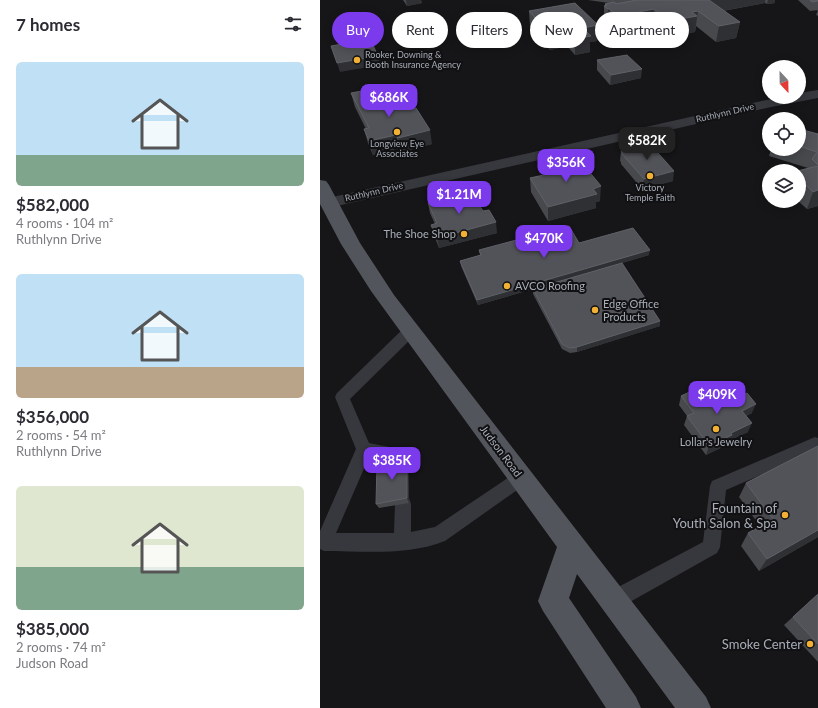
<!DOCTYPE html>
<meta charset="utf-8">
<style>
body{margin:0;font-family:Lato,sans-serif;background:#f2f2f3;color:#2b2b33;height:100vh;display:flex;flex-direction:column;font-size:15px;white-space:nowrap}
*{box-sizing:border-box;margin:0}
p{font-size:13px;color:#7c7c81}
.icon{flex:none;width:22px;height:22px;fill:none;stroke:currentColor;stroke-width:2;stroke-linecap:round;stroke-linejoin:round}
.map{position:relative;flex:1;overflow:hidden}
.sheet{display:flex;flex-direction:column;background:#fff;width:320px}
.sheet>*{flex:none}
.hud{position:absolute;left:12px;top:12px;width:380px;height:36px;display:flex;gap:8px}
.needle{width:26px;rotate:158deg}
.controls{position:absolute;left:442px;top:60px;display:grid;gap:8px}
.controls a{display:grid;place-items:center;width:44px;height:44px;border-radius:50%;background:#fff;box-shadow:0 2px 10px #0003;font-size:20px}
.price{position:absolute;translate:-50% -34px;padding:0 9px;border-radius:8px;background:#7c3aed;color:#fff;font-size:13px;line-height:26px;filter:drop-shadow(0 1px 2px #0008)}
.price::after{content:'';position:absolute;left:50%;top:24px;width:12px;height:9px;margin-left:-6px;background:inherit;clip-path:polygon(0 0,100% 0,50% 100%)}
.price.current{background:#222;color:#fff}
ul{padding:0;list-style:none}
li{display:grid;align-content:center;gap:8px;height:212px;padding:0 16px}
li span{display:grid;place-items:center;height:124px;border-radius:6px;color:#555}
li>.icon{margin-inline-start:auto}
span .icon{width:72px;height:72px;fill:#fffc;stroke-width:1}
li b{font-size:17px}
h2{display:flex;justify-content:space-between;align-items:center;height:48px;padding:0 16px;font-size:17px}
.chip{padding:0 14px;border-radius:18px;background:#fff;box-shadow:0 2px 10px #0003;font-size:14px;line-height:36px}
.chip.current{background:#7c3aed;color:#fff}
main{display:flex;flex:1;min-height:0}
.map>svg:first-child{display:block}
</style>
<main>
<section class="sheet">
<h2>7 homes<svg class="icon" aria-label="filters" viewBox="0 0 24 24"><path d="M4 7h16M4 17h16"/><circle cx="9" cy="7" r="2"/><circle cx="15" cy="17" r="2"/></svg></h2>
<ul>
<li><span style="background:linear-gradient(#bfe0f5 75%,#7fa58c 0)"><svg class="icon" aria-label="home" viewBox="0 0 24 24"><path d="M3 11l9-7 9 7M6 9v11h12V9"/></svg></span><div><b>$582,000</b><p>4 rooms · 104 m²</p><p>Ruthlynn Drive</p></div></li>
<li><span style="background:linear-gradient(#bfe0f5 75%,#b9a48a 0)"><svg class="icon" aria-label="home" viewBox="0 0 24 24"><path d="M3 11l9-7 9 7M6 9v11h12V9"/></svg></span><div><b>$356,000</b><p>2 rooms · 54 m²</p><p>Ruthlynn Drive</p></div></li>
<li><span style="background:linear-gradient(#dfe7d0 65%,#7fa58c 0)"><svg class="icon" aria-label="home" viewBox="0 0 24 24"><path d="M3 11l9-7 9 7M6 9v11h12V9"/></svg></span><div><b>$385,000</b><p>2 rooms · 74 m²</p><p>Judson Road</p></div></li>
</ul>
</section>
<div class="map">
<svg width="498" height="708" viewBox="0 0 498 708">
<rect width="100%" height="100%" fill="#161618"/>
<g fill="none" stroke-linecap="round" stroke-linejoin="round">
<g fill="#37383d" fill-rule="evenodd">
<path d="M90 326 95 327 97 331 95 335 30 399 49 443 89 451C92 458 92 463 89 469L83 471 77 469 75 462 49 457 16 533H74L75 504 77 498 83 496 89 498 91 504V532L115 527 195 473 201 471 207 473 209 478 207 483 125 541C88 556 43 551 4 551L0 549V531L36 449 15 397 17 393 85 327Z"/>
<path d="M495 437 498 438V453L494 452 406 490 400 547 397 553 301 607 294 609 287 607 285 600 287 593 383 542 390 486 392 481Z"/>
</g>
<path fill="#37383d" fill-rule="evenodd" d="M498 90V98L451 107 8 208 2 207 0 204 2 199 8 198 451 99 479 97V93Z"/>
<path fill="#53555c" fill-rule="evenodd" d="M0 180 6 181 9 185 40 243 74 295 386 697 391 708H355L257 574 249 598 316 697 321 708H286L223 611 218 601 237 547 51 291 21 244 0 204Z"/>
</g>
<g fill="#47494d">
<path d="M83 0H101L102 3 87 6Z"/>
<path d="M268 0H455V3L447 4 445 3 403 11 420 22 416 38 396 42 376 26 375 32 342 38 332 29 333 24 309 29V31L300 33 298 31H295L289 24 287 25 284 21V6H285V4L289 3Z"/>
<path d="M478 0H498V16L496 15 498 10 490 11Z"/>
<path d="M209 11 277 41 270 42V52L255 55 247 46 230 50 210 26Z"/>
<path d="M94 24 117 29 118 38 98 42 99 45 86 47 79 34 77 25Z"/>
<path d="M277 60 321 78 290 85 277 70Z"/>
<path d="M31 93 56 105 112 144 81 152 79 148 53 155 48 143 44 129H46L35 107Z"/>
<path d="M479 129 498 134V206L487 209 478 201H479V171L488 168 449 156 451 149H479Z"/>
<path d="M301 151 353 181 322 189 301 164V162L300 161Z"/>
<path d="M228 166 280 201 276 202V208L228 221 211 192 210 178 228 174Z"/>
<path d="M108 203 163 211 177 233 119 248 114 235 111 225 115 224 110 213Z"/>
<path d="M259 243 329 255 302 263 340 326 257 352 250 353 242 349 213 294V289L158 305 141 266 140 261 160 255 159 250Z"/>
<path d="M361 396 393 403 413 400 432 413 426 416 428 432 410 440 409 444 386 455 364 425 367 416 359 405Z"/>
<path d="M498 446V537L439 571 421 546 428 533 440 526 419 497 426 483Z"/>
<path d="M88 463 89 503 59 508 56 504Z"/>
<path d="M498 594V662L464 625Z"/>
</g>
<g fill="#2f3033">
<path d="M86 0H101L102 3 87 6Z"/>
<path d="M387 0H445V3L385 14Z"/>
<path d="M448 0H455V3L447 4Z"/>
<path d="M288 9H290L289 24 287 25Z"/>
<path d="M334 9 333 24 309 29V31L300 33 301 17 308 14Z"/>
<path d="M378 11 375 32 342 38 344 22 372 12Z"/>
<path d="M298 15V31H295L296 16Z"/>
<path d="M420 22 416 38 396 42 399 26Z"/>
<path d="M278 25 277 41 270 42V52L255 55V39L263 28Z"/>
<path d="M117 29 118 38 98 42 99 45 86 47 84 38 96 33Z"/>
<path d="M247 31V46L230 50 229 34Z"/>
<path d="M58 56 60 65 20 72 17 63Z"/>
<path d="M322 69 321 78 290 85 291 75Z"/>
<path d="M110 130 112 144 81 152 78 138Z"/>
<path d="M76 135 79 148 53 155 49 141Z"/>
<path d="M354 171 353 181 322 189 324 179Z"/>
<path d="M281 186 280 201 276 202V208L228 221V207L273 189Z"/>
<path d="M498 190V206L487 209 493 192Z"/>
<path d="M176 222 177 233 119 248 117 238Z"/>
<path d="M330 250 329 255 158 305 157 300Z"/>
<path d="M340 321V326L257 352V347Z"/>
<path d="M436 404 432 413 418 420 422 411Z"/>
<path d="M432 423 428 432 410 440 409 444 386 455 389 446 411 433Z"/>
<path d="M87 458 88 463 89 503 87 498Z"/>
<path d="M498 530V537L439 571 447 559Z"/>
</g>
<g fill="#525359" stroke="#5f6168">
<path d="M317 0H389L420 22 399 26 378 11 372 12 377 16 344 22 334 14 339 13 334 9 308 14 310 15 301 17 298 15 296 16 290 9H288L284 6 287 5 285 4 294 2 296 4Z"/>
<path d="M490 0H498V1L492 2Z"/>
<path d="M255 3 278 25 263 28 271 36 255 39 247 31 229 34 209 11Z"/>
<path d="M112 21 117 29 96 33 97 35 84 38 77 25 93 23 94 24Z"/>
<path d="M50 39 58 56 17 63 11 46Z"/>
<path d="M307 55 322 69 291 75 277 60Z"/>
<path d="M48 90 56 105 84 98 91 109 96 108 110 130 78 138 76 135 49 141 44 129 49 128 31 93Z"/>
<path d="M479 129 498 134V165L492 159 497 152 479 146Z"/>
<path d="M330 144 354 171 324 179 302 154H303L301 151Z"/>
<path d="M257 157 281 186 273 189 277 194 228 207 210 178 233 173 228 166Z"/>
<path d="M498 166V190L493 192 479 178V171H477Z"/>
<path d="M151 192 163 211 169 210 176 222 117 238 111 225 117 223 108 203Z"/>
<path d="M249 226 259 243 313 228 330 250 157 300 140 261 161 255 159 250Z"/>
<path d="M302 263 340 321 257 347 250 348 242 344 213 289Z"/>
<path d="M380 387 393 403 410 396 413 400 427 393 436 404 422 411 432 423 411 433 412 435 389 446 367 416 374 413 361 396Z"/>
<path d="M498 446V530L447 559 428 533 453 519 426 483Z"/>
<path d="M87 458V498L56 504 57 463Z"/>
<path d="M498 594V644L473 617Z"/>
</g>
<g fill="#f2b134" stroke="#111113" stroke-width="1.5">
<circle cx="37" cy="60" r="4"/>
<circle cx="77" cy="132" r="4"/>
<circle cx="330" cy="176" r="4"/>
<circle cx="144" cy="234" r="4"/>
<circle cx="187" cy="286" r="4"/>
<circle cx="275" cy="310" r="4"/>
<circle cx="396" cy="429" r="4"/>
<circle cx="465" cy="515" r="4"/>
<circle cx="490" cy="644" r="4"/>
</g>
<g text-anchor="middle" stroke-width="4" stroke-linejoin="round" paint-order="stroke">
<g font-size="9" fill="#a8adb8" stroke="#111113">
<text x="45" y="58" text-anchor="start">Rooker, Downing &amp;<tspan x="45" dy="10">Booth Insurance Agency</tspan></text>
<text x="77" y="147">Longview Eye<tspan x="77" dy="10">Associates</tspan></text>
<text x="330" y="191">Victory<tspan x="330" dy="10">Temple Faith</tspan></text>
</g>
<g font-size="9" fill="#a8adb8" stroke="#111113">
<text transform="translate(405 113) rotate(-13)" y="3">Ruthlynn Drive</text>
<text transform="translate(54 192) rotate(-13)" y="3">Ruthlynn Drive</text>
</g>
<g font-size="11" fill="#a8adb8" stroke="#111113" text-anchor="start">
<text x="136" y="238" text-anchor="end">The Shoe Shop</text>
<text x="195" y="290">AVCO Roofing</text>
<text x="283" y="308">Edge Office<tspan x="283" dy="13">Products</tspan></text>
<text x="396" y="446" text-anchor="middle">Lollar's Jewelry</text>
</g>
<g font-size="11" fill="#a8adb8" stroke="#111113">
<text transform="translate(181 451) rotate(53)" y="4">Judson Road</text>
</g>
<g font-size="13" fill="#a8adb8" stroke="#111113" text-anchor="end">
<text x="457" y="513">Fountain of<tspan x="457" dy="15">Youth Salon &amp; Spa</tspan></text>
<text x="482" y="649">Smoke Center</text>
</g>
</g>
</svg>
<div class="controls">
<a><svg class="needle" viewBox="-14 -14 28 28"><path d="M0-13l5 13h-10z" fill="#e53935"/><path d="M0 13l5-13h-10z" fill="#7c7c81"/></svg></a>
<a><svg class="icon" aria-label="locate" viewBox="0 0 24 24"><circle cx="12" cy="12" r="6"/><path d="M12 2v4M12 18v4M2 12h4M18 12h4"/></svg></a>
<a><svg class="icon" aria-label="layers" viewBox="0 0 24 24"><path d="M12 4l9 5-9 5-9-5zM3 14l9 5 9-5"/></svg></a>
</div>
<b class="price" style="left:69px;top:118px">$686K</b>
<b class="price current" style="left:327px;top:161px">$582K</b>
<b class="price" style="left:246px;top:183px">$356K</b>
<b class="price" style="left:139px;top:215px">$1.21M</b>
<b class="price" style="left:224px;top:259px">$470K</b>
<b class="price" style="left:397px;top:415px">$409K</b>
<b class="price" style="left:72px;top:481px">$385K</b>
<div class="hud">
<a class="chip current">Buy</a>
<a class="chip">Rent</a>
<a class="chip">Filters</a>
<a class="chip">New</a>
<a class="chip">Apartment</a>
</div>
</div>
</main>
